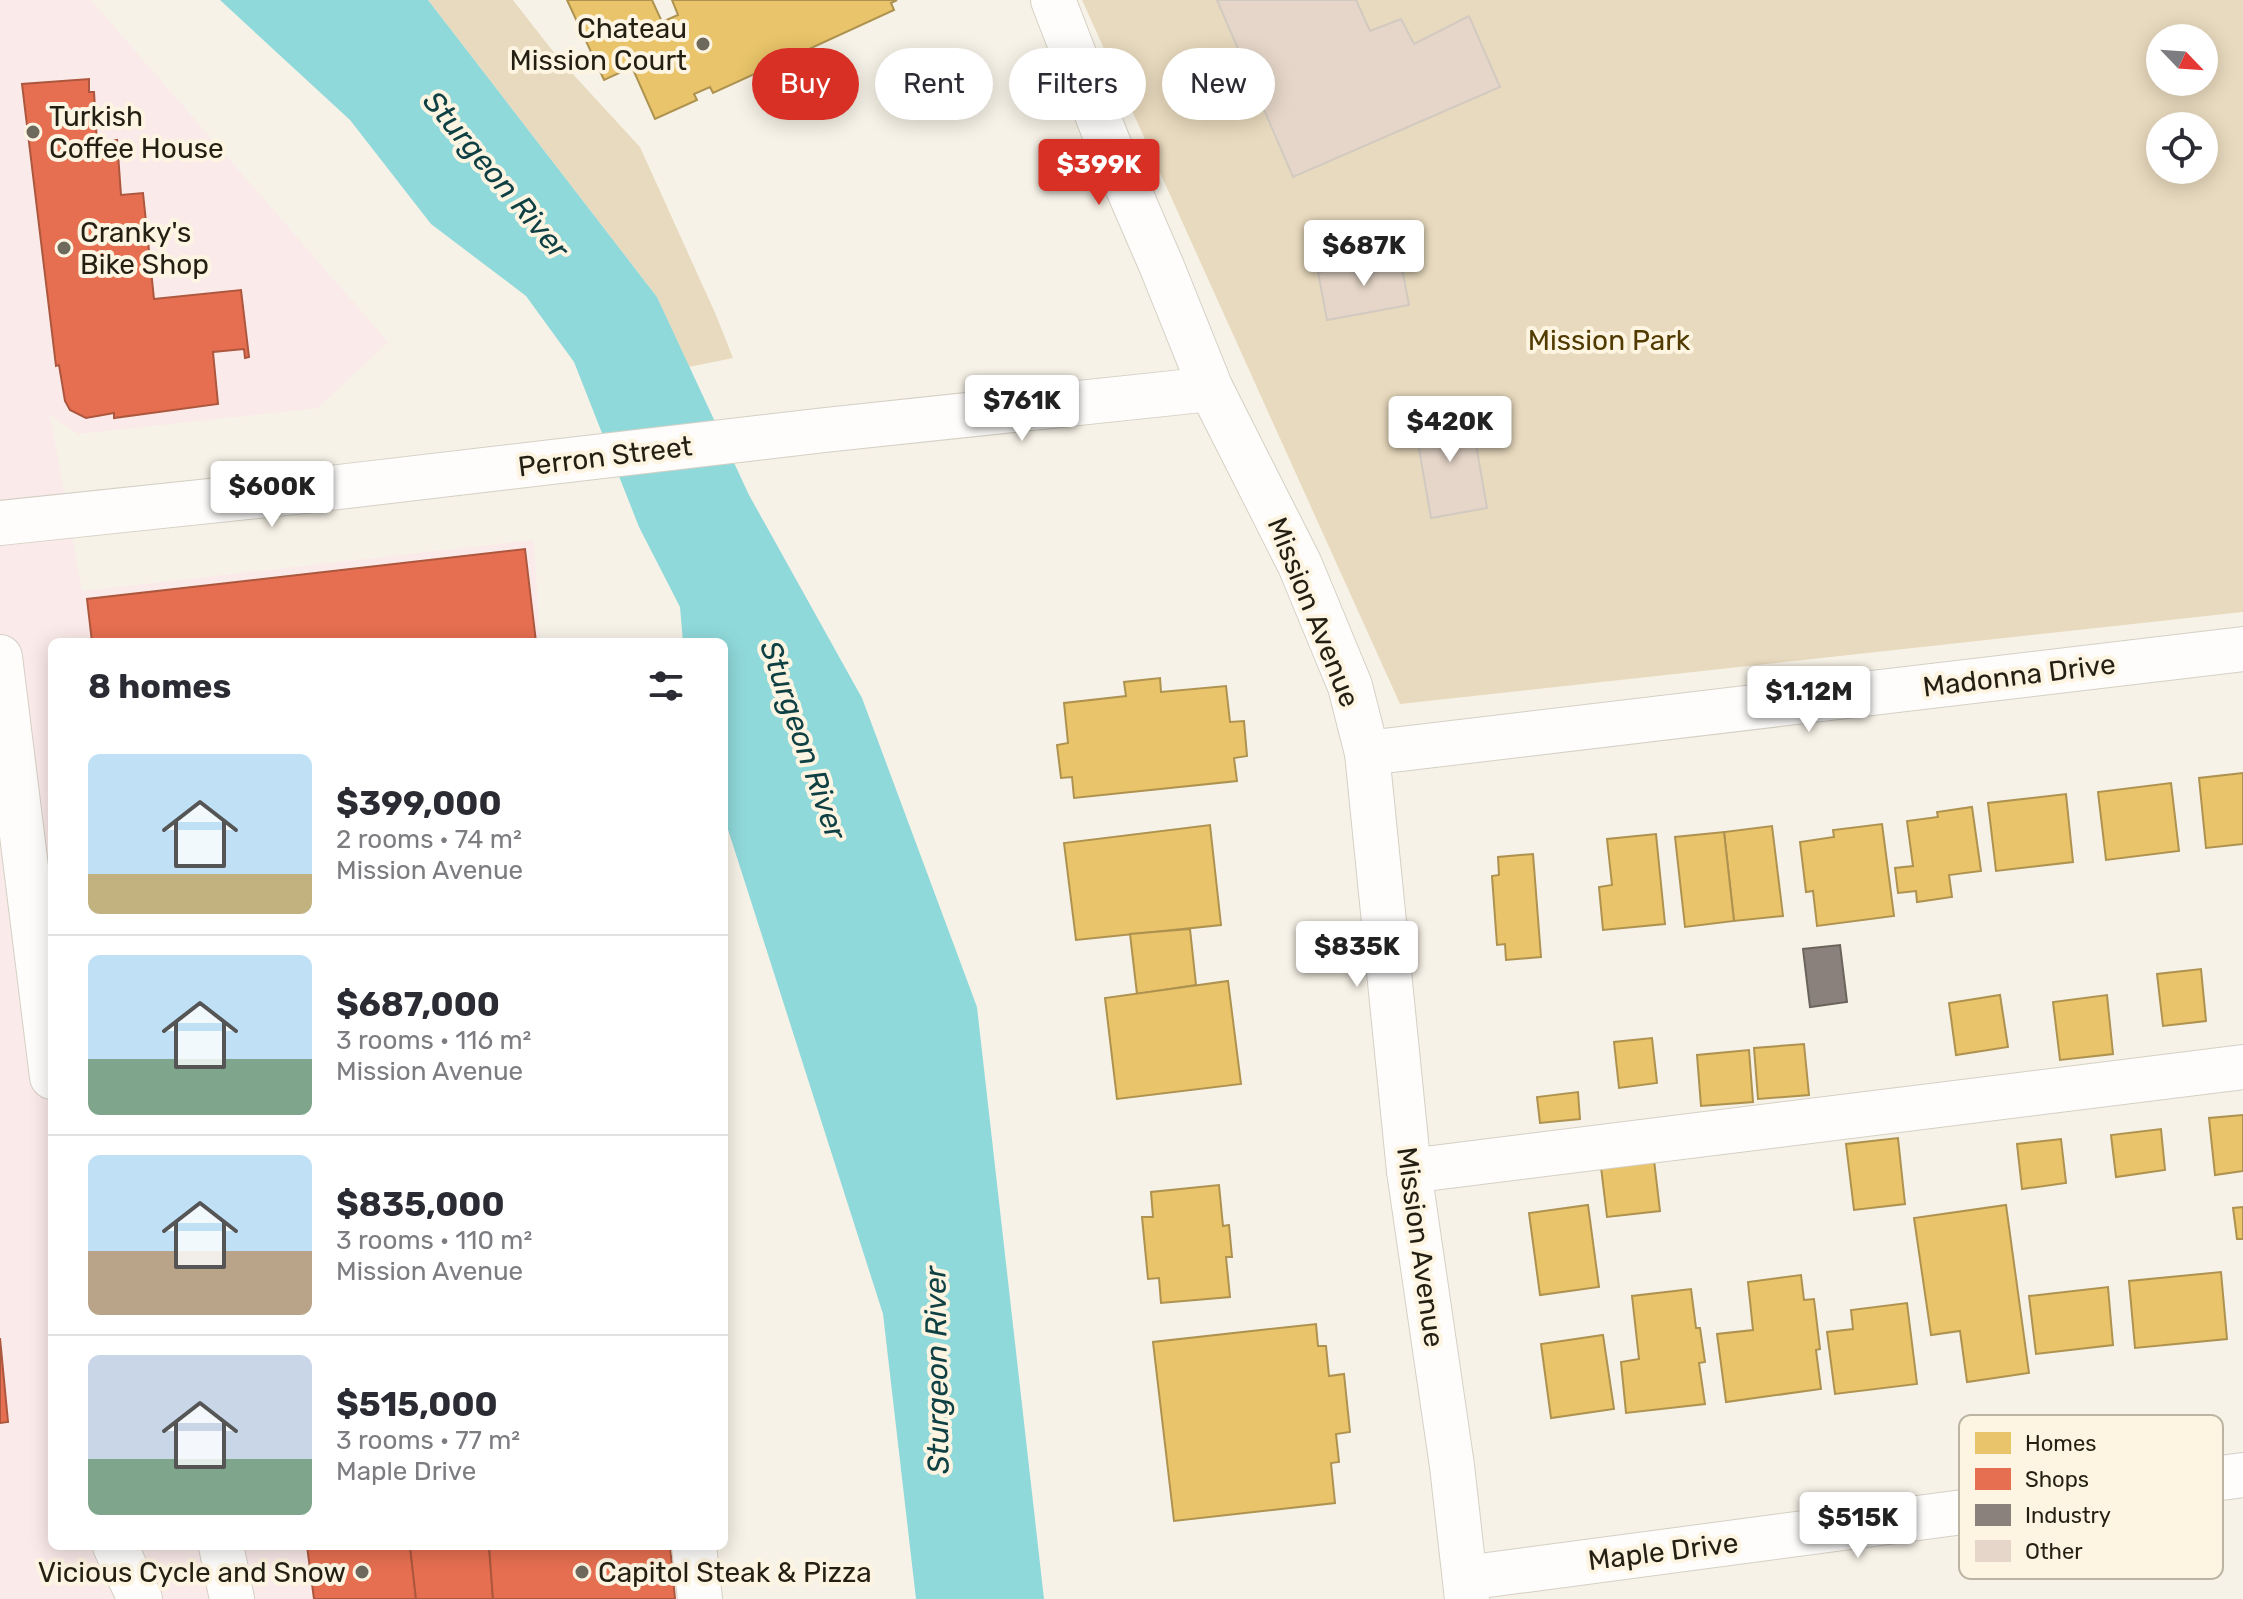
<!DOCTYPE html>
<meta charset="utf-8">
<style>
body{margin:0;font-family:Rubik,sans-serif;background:#f7f7f7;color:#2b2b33;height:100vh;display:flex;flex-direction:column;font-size:30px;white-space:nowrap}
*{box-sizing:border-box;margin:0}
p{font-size:26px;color:#7c7c81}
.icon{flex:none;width:44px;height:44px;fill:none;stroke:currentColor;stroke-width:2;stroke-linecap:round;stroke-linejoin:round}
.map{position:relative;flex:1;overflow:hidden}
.drawer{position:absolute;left:48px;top:638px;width:680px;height:912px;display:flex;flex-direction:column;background:#fff;border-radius:12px;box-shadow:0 4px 20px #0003}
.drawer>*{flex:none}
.banner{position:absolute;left:752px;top:48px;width:760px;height:72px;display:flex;gap:16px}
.needle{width:52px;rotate:115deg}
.fabs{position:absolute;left:2146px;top:24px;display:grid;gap:16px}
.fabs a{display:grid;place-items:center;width:72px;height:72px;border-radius:50%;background:#fff;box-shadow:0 4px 20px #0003;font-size:40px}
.price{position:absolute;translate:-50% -68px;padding:0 18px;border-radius:8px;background:#fff;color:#222;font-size:26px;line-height:52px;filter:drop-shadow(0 2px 4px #0008)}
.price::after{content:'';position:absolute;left:50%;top:48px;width:24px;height:18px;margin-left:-12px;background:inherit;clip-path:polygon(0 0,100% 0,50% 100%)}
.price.active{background:#d93025;color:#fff}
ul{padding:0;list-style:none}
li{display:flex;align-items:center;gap:24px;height:200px;padding:0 40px}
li+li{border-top:2px solid #e1e1e2}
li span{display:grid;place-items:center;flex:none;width:224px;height:160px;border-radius:12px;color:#555}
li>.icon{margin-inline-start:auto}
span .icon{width:96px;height:96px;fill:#fffc;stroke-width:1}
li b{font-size:34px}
h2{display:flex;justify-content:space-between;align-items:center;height:96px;padding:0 40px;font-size:34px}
.pill{padding:0 28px;border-radius:36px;background:#fff;box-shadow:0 4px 20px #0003;font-size:28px;line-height:72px}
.pill.active{background:#d93025;color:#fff}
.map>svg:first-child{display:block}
</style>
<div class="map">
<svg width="2243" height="1599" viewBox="0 0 2243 1599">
<rect width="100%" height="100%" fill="#f7f2e7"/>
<path fill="#faeae9" d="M0 0H91L388 342 318 408 78 434 50 415 82 591 534 540 540 642H52V1546H715L722 1599H0Z"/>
<g fill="#e8dabe" fill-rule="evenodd">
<path d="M428 0H513L559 59 640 147 716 315 733 358 689 367 657 297Z"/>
<path d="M1082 0H2243V612L1400 704ZM2160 38H2204V82H2160ZM2160 126H2204V170H2160Z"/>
</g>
<path fill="#90d9db" d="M220 0H428L657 297 749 495 862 698 977 1007 1044 1599H916L883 1314 724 817V642H683L680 607 639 527 574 362 526 296 431 224 350 120Z"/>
<g fill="#e9c46a" stroke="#ae9250" stroke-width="2">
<path d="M567 0H652L662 22 678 15 672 0H897L891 3 894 10 713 93 710 87 694 94 697 100 655 119 632 67 604 80Z"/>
<path d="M1160 678 1161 692 1226 686 1230 722 1244 721 1247 756 1234 758 1237 781 1074 798 1072 777 1061 778 1057 745 1068 743 1064 703 1126 696 1124 682Z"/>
<path d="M2243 773V844L2206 848 2199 778Z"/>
<path d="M2171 783 2179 851 2106 860 2098 792Z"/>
<path d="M2066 794 2073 862 1996 871 1988 803Z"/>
<path d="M1972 807 1981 871 1949 875 1952 897 1917 902 1916 891 1898 893 1895 868 1913 866 1907 821 1938 817 1937 812Z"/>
<path d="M1882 824 1894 916 1817 926 1813 891 1806 892 1800 842 1834 837 1833 830Z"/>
<path d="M1210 825 1221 925 1076 940 1064 843Z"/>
<path d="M1772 826 1783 916 1734 921 1724 832Z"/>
<path d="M1724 832 1734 921 1685 927 1675 837Z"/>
<path d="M1656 834 1665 924 1603 930 1599 887 1612 885 1607 839Z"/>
<path d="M1533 854 1541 957 1506 960 1505 944 1497 945 1492 876 1499 875 1498 857Z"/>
<path d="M1190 929 1196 985 1137 994 1130 934Z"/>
<path d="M2201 969 2206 1021 2163 1026 2157 974Z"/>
<path d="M1228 981 1241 1084 1117 1099 1105 998Z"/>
<path d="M2000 995 2008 1047 1956 1055 1949 1003Z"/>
<path d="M2107 995 2113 1054 2060 1060 2053 1002Z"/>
<path d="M1652 1038 1657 1083 1619 1088 1614 1042Z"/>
<path d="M1804 1044 1809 1095 1758 1099 1754 1048Z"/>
<path d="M1749 1050 1753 1102 1701 1106 1697 1055Z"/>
<path d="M1578 1092 1580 1119 1540 1123 1537 1097Z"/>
<path d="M2243 1115V1171L2215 1175 2209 1118Z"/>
<path d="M2161 1129 2165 1170 2116 1177 2111 1135Z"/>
<path d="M1898 1138 1905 1204 1854 1210 1846 1144Z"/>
<path d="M2061 1139 2066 1183 2022 1189 2017 1144Z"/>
<path d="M1654 1160 1660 1211 1607 1217 1601 1167Z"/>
<path d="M1219 1185 1223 1226 1229 1225 1232 1257H1226L1230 1297 1161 1303 1159 1278 1148 1279 1142 1217H1153L1151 1192Z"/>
<path d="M1588 1205 1599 1287 1540 1295 1529 1213Z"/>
<path d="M2006 1205 2029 1373 1967 1382 1960 1331 1931 1335 1914 1218Z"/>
<path d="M2243 1207V1239H2237L2233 1208Z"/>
<path d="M2221 1272 2227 1339 2135 1348 2129 1281Z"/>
<path d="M1801 1275 1804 1300 1814 1299 1820 1349 1816 1350 1821 1389 1726 1402 1717 1334 1753 1330 1748 1282Z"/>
<path d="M2108 1287 2113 1345 2036 1354 2029 1296Z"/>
<path d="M1691 1289 1696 1328H1700L1705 1362 1699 1363 1705 1404 1626 1413 1621 1362 1639 1359 1632 1296Z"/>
<path d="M1907 1303 1917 1384 1835 1394 1827 1332 1853 1329 1851 1310Z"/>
<path d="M1316 1324 1318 1346H1326L1329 1376 1344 1374 1350 1432 1336 1434 1339 1462 1331 1463 1335 1503 1174 1521 1153 1342Z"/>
<path d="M1603 1335 1614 1409 1551 1418 1541 1344Z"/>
</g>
<g fill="#e76f51" stroke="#ac573e" stroke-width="2">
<path d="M89 79V92H94L97 143 117 140 121 195 143 193 154 299 241 290 249 357 245 358 244 349 213 352 218 404 114 418V413L86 418 70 410 65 401 59 365 56 366 22 84Z"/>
<path d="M525 549 536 642H92L87 599Z"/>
<path d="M0 1338 8 1422 0 1423Z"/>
<path d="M307 1546H410L416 1599H314Z"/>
<path d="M410 1546H489L493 1599H416Z"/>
<path d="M489 1546H670L675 1599H493Z"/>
</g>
<path fill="#8a817c" stroke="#6b645c" stroke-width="2" d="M1840 945 1847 1002 1810 1007 1803 949Z"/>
<g fill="#e6d6c9" stroke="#d2cac1" stroke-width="2">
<path d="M1217 0H1356L1370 31 1401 19 1414 44 1469 16 1500 87 1293 177Z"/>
<path d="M1400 257 1409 305 1327 320 1318 272Z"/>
<path d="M1470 410 1487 508 1431 518 1414 420Z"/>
</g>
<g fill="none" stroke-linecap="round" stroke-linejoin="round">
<g stroke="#d5d0c5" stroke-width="46">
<g id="minor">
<path d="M1053 0 1107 140 1162 267 1211 389 1300 565 1350 686 1367 753 1409 1171 1452 1466 1467 1599"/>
<path d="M0 523 305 491 825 430 1211 389"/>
<path d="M0 657 52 1077"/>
<path d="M1367 753 2243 649"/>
<path d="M1409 1171 2243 1067"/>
<path d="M115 1546 140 1599"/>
<path d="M221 1546 232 1599"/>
<path d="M694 1546 700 1599"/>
<path d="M1465 1578 2243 1475"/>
</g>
</g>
<use href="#minor" stroke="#fefdfb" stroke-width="44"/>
</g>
<g fill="#6e695d" stroke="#fdf4e1" stroke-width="3">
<circle cx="703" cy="44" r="8"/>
<circle cx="33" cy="132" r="8"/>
<circle cx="64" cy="248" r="8"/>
<circle cx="362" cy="1572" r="8"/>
<circle cx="582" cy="1572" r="8"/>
</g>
<g text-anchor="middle" stroke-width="8" stroke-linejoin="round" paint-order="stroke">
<g font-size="28" fill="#241f13" stroke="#fdf4e1" text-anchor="start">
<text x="687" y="38" text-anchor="end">Chateau<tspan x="687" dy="32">Mission Court</tspan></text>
<text x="49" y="126">Turkish<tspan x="49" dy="32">Coffee House</tspan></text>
<text x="80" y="242">Cranky's<tspan x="80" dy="32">Bike Shop</tspan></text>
<text x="346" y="1582" text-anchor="end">Vicious Cycle and Snow</text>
<text x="598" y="1582">Capitol Steak &amp; Pizza</text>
</g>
<g font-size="28" fill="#513b00" stroke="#fdf4e1">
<text x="1609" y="350">Mission Park</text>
</g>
<g font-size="28" fill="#241f13" stroke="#fdf4e1">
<text transform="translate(605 456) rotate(-7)" y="10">Perron Street</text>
<text transform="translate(1314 612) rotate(68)" y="10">Mission Avenue</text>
<text transform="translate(2019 675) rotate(-7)" y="10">Madonna Drive</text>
<text transform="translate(1421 1247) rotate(82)" y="10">Mission Avenue</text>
<text transform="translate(1663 1551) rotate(-7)" y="10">Maple Drive</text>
</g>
<g font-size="30" font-style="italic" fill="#0e4044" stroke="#fdf4e1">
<text transform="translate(496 175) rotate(50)" y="10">Sturgeon River</text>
<text transform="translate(803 740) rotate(71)" y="10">Sturgeon River</text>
<text transform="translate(937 1370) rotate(-91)" y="10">Sturgeon River</text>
</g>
</g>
<rect x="1959" y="1415" width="264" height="164" rx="12" fill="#fdf4e1" stroke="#bcb4a3" stroke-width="2"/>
<rect x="1975" y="1432" width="36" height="22" fill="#e9c46a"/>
<rect x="1975" y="1468" width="36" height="22" fill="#e76f51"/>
<rect x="1975" y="1504" width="36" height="22" fill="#8a817c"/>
<rect x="1975" y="1540" width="36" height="22" fill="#e6d6c9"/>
<g font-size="22" fill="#241f13">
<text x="2025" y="1451">Homes</text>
<text x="2025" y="1487">Shops</text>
<text x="2025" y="1523">Industry</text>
<text x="2025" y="1559">Other</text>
</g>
</svg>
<div class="fabs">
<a><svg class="needle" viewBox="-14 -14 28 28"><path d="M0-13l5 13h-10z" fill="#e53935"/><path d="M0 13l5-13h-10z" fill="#7c7c81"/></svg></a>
<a><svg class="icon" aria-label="locate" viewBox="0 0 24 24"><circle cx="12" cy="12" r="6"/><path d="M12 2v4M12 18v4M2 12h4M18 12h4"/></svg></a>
</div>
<b class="price active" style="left:1099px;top:207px">$399K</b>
<b class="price" style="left:1364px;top:288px">$687K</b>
<b class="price" style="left:1022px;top:443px">$761K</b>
<b class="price" style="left:1450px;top:464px">$420K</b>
<b class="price" style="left:272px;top:529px">$600K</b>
<b class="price" style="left:1809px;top:734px">$1.12M</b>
<b class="price" style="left:1357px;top:989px">$835K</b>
<b class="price" style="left:1858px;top:1560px">$515K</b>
<div class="banner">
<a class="pill active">Buy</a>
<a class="pill">Rent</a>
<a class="pill">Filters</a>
<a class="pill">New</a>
</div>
<section class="drawer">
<h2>8 homes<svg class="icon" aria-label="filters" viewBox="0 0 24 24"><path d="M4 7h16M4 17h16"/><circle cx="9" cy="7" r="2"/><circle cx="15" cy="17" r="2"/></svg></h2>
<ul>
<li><span style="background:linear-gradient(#bfe0f5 75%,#c2b280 0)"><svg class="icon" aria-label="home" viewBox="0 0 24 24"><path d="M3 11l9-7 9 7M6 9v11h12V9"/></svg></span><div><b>$399,000</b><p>2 rooms · 74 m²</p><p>Mission Avenue</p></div></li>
<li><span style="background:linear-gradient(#bfe0f5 65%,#7fa58c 0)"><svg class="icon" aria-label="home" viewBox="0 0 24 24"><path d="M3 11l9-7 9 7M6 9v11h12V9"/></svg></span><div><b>$687,000</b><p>3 rooms · 116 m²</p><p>Mission Avenue</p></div></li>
<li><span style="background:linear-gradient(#bfe0f5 60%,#b9a48a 0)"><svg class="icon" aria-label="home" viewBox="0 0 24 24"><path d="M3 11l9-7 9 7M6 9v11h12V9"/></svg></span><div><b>$835,000</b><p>3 rooms · 110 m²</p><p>Mission Avenue</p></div></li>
<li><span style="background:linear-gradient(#c9d6e8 65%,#7fa58c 0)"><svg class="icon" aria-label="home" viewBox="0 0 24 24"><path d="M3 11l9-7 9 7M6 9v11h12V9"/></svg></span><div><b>$515,000</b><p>3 rooms · 77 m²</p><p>Maple Drive</p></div></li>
</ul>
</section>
</div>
